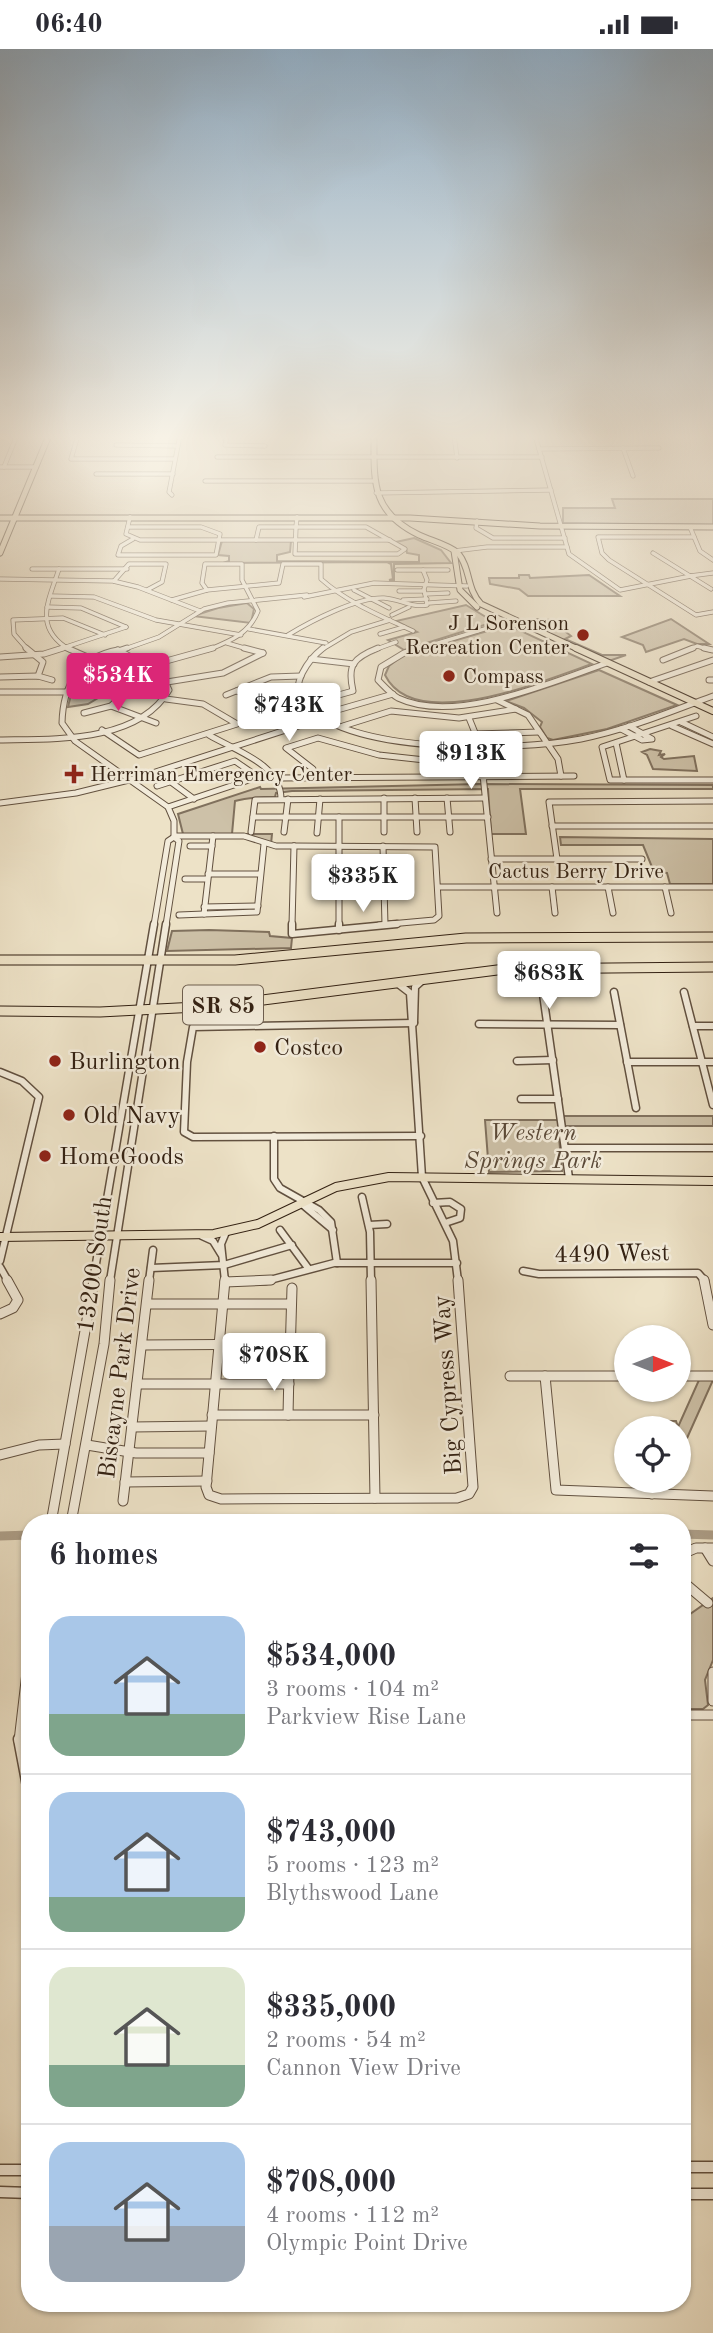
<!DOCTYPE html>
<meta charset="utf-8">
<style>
body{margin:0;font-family:"Old Standard TT",serif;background:#f7f7f7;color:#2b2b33;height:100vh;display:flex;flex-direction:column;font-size:26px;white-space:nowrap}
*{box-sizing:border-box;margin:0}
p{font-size:23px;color:#7c7c81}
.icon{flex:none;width:38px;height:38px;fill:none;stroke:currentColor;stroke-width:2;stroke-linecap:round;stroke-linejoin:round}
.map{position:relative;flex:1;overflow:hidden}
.sheet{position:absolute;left:21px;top:1465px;width:670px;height:798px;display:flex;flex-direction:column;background:#fff;border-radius:28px;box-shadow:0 2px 5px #0004}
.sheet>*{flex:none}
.needle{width:46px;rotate:90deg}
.controls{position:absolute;left:614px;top:1276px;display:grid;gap:14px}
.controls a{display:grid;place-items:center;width:77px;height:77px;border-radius:50%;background:#fff;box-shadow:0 2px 5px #0004;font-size:35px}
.price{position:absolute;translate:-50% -60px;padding:0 16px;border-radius:7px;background:#fff;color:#222;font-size:23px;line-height:46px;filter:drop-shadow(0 2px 4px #0008)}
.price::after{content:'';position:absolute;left:50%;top:42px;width:21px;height:16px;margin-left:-10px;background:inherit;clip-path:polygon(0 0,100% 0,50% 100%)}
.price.on{background:#db2777;color:#fff}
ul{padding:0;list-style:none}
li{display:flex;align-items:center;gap:21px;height:175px;padding:0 28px}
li+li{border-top:2px solid #e1e1e2}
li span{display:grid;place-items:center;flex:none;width:196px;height:140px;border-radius:21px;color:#555}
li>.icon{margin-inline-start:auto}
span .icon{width:84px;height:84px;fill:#fffc;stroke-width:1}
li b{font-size:30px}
h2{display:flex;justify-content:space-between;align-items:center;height:84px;padding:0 28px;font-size:30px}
.status{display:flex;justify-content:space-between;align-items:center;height:49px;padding:0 35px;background:#fff;direction:ltr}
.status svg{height:19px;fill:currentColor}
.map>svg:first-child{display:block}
</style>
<div class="status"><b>06:40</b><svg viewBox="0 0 49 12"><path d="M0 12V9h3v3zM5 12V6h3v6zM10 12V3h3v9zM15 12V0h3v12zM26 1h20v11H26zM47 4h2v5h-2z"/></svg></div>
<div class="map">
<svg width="713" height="2284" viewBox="0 0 713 2284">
<rect width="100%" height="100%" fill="#ede2c7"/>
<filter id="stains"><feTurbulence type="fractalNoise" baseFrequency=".00286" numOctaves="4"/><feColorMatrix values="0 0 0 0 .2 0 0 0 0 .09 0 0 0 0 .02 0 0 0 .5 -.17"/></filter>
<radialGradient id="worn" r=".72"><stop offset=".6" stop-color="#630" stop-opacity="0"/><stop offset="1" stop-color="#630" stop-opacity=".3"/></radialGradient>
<g fill="#cdc1a8" stroke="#80715e" stroke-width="2">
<path d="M612 450H713V476L563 474V459H615Z"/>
<path d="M414 489 441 501 451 514 394 515V531H389L393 530 391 515 387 513 223 514 229 512V507L218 506 222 492H291L290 503 277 506V512L419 513V506L407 504 406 499 396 493Z"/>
<path d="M519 526H529L530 529 589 526 620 547H528L519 540 490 535 489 529H519Z"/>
<path d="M247 554 254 560 251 574 193 567 218 559Z"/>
<path d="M466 556 494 573 404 601 388 591 417 583 396 572Z"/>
<path d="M536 570 551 571 571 587 565 590 602 606H626L609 612 520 572Z"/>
<path d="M671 570 709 595H697L684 590 646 603 643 596 622 588Z"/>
<path d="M508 576 592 615C547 630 415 687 385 626L389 617 402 607Z"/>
<path d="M599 621 677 656 607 680 553 691 547 689 540 678 542 673 524 659 506 652Z"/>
<path d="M75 629 94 631 107 639 106 644 88 655 68 658Z"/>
<path d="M650 700 661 702 659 706 665 705 661 708 664 710 694 707 697 722 653 720 647 706 642 703Z"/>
<path d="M480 735 713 736V740H520L526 785H491L488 740 292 742 276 744 275 748C263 748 249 748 235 752L232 785H272L271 795 258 790 183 785 178 765 260 738 261 740Z"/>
<path d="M560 788 713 790V835H670L667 824 654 823 643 796H561Z"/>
<path d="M209 881 269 883 270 887 292 889 291 899 167 902 172 882Z"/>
<path d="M564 1067H713V1077H558L562 1122 489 1123 485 1071H564Z"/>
<path d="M699 1331H713L679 1407V1379H663L662 1372H676L678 1378Z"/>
<path d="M713 1549V1611L705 1631 708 1656 703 1660H683V1570Z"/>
</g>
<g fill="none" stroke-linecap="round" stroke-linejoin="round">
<g stroke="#aea08a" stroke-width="9">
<path d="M682 1485 713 1486"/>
<path d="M0 1487 30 1486"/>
</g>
<g stroke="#625140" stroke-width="5">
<g id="minor-far4">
<path d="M78 386 71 410H174"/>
<path d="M227 386 225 396 265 397"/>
<path d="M454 386 457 409"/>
<path d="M535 386 569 505 620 541 691 527"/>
<path d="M116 396 178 397"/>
<path d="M623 399 633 427"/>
<path d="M539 400 659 399"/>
<path d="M217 408H542"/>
<path d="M0 418H36"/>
<path d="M4 418 17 386"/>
<path d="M96 425H173"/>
<path d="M205 432H375"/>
<path d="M376 444 551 441"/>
<path d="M172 446 169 443 180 386"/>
<path d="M130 468 126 485 140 491H390"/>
<path d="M477 472 476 479 493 489H565"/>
<path d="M128 478H201L220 485 216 506H118L121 497 133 490"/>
<path d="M296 478H366L405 500 398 505H295Z"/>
<path d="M296 478 297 468"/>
<path d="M690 478 700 502 713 511"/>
<path d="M694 488H598L602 504 609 511 696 566 713 563"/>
<path d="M256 491 259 478H296"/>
<path d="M454 502 487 498H567"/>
<path d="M653 504 711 540"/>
<path d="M32 520H127"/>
<path d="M59 520C48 553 33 579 70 601"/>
<path d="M397 521H448"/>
<path d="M690 527 713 524"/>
<path d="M0 530 113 532 138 538 200 562"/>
<path d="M114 532 129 515H166L162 533 147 541"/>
<path d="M207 541 202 534 205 515H242V531L258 562C249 585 230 592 208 601"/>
<path d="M354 541 389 559"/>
<path d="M399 542H424"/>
<path d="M425 545 448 544"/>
<path d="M51 547 94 548 156 571 241 586"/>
<path d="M304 548 374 534 467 537"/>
<path d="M172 551 207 541 279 534 283 515H321V530C348 554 381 567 413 582"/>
<path d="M403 551 427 550"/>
<path d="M429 554 456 552"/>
<path d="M47 558 81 559 126 578"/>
<path d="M392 566 409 558"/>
<path d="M249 580 326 594"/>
<path d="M380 585 404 578"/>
<path d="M288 586C311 572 357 548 384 549 400 550 411 559 427 556L424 540 427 531 423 521"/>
<path d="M227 594 251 601"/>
<path d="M28 601 14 585 13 571 63 569 105 586"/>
<path d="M57 601 126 578"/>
<path d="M122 601 159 588 204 560 228 554 307 546"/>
<path d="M321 601 351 583 390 571"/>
<path d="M374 601 396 593"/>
<path d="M415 601 514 571"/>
<path d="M688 601 697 597 711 601"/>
</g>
</g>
<g stroke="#625140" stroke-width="7">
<g id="minor-far3">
<path d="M26 599 43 613 38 627"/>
<path d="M67 599 92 610"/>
<path d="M244 599 263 604"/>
<path d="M323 599C309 610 289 636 303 653 348 707 517 702 581 690 627 681 669 663 713 647"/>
<path d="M421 599 404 604 381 618 378 631C384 637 391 645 398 649 455 676 552 633 607 614"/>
<path d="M704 599 713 601"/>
<path d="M118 601C79 608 63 636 62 674L75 692 168 758 174 772V788"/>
<path d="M118 602 127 599"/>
<path d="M0 608 44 605 63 599"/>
<path d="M311 610 354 615"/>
<path d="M663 611 693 599"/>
<path d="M0 628 38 627 52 631"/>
<path d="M116 630 141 619 213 599"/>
<path d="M709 631H713"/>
<path d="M167 633 223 624 263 604"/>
<path d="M649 633 713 611"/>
<path d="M237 642 278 663 353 642C347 616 353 609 378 599"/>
<path d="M0 643H66"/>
<path d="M226 646 271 628 301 627"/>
<path d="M497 651 528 666 558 710 561 727"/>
<path d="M111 657 156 674"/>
<path d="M84 664 111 657 124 644 117 631 94 624"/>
<path d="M696 667 602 698 610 731H713"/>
<path d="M469 669 480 696 497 864"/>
<path d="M299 672 393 645"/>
<path d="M681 673 713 688"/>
<path d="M343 677 391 662 459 669 516 660"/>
<path d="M672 677 713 695"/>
<path d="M621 680 642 691 652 690 629 677"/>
<path d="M102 681 139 706 237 675 203 655 166 650"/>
<path d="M475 685 539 683"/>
<path d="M209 686C236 702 281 715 281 750"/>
<path d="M0 691C54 690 138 694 169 641L161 624 118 601"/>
<path d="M616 694 624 731"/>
<path d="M509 696 513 727"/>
<path d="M313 727V720L286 699 318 689 379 706 443 713 446 727"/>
<path d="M278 729 574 727"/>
<path d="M171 733 194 750"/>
<path d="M157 737 235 712 258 728"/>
<path d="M384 749V783"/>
<path d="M415 749 417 783"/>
<path d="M447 749 450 783"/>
<path d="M0 754 76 744 137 729 326 668"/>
<path d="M168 758 258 728"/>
<path d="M253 768H488"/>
<path d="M339 768V876"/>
<path d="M552 777H713"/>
<path d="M251 783 255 751 485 749"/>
<path d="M284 783 288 750"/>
<path d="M317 784 320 750"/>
<path d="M175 787H244L276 797H294"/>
<path d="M213 787 204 865 257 863 264 795"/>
<path d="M190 797H212"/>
<path d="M294 797 435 798 439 867 434 871 379 876"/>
<path d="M383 797 385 876"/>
<path d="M491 810H642"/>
<path d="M557 810 549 753 713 752"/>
<path d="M208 825H260"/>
<path d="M185 830H207"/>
<path d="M438 838H713"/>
<path d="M552 838 555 864"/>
<path d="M608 838 613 864"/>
<path d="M665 838 671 864"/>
<path d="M204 858 258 857"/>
<path d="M179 866 204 865"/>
<path d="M154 876 168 792 174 788"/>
<path d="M166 876 179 792 174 788"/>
<path d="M292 876 294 797"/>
</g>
</g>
<g stroke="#625140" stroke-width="9">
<g id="minor-far2">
<path d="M292 875V885L397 875"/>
<path d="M339 875V881"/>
<path d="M397 934 410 944 422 1128 453 1192 458 1232"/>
<path d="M509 940H537L543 945 569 1129"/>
<path d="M614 943 636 1059"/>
<path d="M684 943 713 1056"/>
<path d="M414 973 415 938 424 930"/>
<path d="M414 974 193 978 187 1013 184 1083 193 1088 421 1087"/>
<path d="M479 975 620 976"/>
<path d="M693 977H713"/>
<path d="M517 1012 553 1011"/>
<path d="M627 1013H713"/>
<path d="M0 1023 22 1032 39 1048 0 1212"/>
<path d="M521 1050H558"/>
<path d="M274 1087V1130L280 1139 319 1161 331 1173 337 1214"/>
<path d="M565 1099H713"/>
<path d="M362 1148 370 1183 371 1232"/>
<path d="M433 1154 450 1153 461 1160 460 1169 445 1174"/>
<path d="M302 1155 333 1181"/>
<path d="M369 1176 387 1175"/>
<path d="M280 1181 308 1219"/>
<path d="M202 1187 213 1192 221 1205"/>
<path d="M0 1218 8 1232"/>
<path d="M151 1219 224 1216 292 1196"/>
<path d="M523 1222 539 1225 698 1224 705 1232"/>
<path d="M93 1232 154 875"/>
<path d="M110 1232 166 875"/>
<path d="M149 1232 153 1201"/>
<path d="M225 1232 221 1195 226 1183"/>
<path d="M248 1232H266L334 1214H457"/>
</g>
</g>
<g stroke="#625140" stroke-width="11">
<g id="minor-far1">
<path d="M225 1231 206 1438 209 1446 221 1450 457 1449 469 1445 473 1438 458 1231"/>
<path d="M371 1231 375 1449"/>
<path d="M704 1231 713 1276"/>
<path d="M225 1233 271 1231"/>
<path d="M147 1255H291"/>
<path d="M0 1265 13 1259 18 1251 7 1231"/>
<path d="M142 1296 290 1295"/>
<path d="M290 1308 292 1239"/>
<path d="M510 1327H626"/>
<path d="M545 1327 556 1441 713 1447"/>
<path d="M679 1327H713"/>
<path d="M137 1335H289"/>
<path d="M212 1366H374"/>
<path d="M288 1366 289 1322"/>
<path d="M132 1378 211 1377"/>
<path d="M87 1396 136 1404H209"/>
<path d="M0 1406 39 1396 65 1395"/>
<path d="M651 1432 652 1445"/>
<path d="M125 1433 207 1432"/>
<path d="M123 1452 149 1231"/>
<path d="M51 1474 94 1231"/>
<path d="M71 1474 104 1295 110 1231"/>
<path d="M705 1499 713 1512"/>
<path d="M682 1505 696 1499H713"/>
<path d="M682 1532 708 1554"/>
<path d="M713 1623V1652"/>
<path d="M682 1666H713"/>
<path d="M19 1692 30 1598"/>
</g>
</g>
<g stroke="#625140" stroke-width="13">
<g id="minor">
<path d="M19 1690 30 1748"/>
<path d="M682 2118H713"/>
<path d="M0 2121H30"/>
<path d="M0 2143 30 2144"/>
<path d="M682 2145H713"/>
</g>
</g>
<g stroke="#332113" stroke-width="7">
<g id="major-far2">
<path d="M374 386C374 433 371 463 419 486 432 492 447 495 458 504 471 520 466 539 481 555L580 601"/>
<path d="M0 469H410L540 477 713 478"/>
<path d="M454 502 460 541 477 558"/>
<path d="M0 504 49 386"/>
</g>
</g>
<g stroke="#332113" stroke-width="8">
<path id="major-far1" d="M576 599 713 662"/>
</g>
<g stroke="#332113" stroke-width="10">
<path id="major" d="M0 1188 214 1185 258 1175 336 1138 389 1128 713 1132"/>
</g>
<g stroke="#332113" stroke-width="11">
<g id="highway">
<path d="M0 911H235L466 889 713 888"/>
<path d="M0 962 100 963 216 957 505 920 713 918"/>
</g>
</g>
<use href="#minor-far4" stroke="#f3ecdb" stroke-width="3.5"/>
<use href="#minor-far3" stroke="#f3ecdb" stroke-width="5"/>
<use href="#minor-far2" stroke="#f3ecdb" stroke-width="6"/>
<use href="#minor-far1" stroke="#f3ecdb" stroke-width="9"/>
<use href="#minor" stroke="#f3ecdb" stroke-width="10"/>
<use href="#major-far2" stroke="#ede2c7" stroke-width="5"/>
<use href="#major-far1" stroke="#ede2c7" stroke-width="6"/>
<use href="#major" stroke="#ede2c7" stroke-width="8"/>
<use href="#highway" stroke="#ede2c7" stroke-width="9"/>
</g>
<linearGradient id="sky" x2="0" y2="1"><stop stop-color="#91acc2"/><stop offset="0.55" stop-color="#f7f2e6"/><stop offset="1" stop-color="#f7f2e6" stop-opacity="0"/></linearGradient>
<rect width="713" height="706" fill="url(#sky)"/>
<g fill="#8f2418" stroke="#f3ecdb" stroke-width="2.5">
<circle cx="583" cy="586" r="7"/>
<circle cx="449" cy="627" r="7"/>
<path d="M70.5 714.5h7v7h7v7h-7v7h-7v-7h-7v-7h7z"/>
<circle cx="260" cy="998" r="7"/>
<circle cx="55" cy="1012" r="7"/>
<circle cx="69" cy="1066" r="7"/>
<circle cx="45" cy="1107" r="7"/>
</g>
<g text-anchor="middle" stroke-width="5" stroke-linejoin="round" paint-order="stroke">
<g font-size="21" fill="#332113" stroke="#f3ecdb" text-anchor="start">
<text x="569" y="581" text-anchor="end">J L Sorenson<tspan x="569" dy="24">Recreation Center</tspan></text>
<text x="463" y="634">Compass</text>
<text x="90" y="732">Herriman Emergency Center</text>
</g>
<g font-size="21" fill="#332113" stroke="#f3ecdb">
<text x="576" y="829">Cactus Berry Drive</text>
</g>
<rect fill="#f3ecdb" stroke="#6d5e4f" stroke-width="2" x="183" y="936.5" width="80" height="39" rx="5"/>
<g font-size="23" font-weight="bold" fill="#332113">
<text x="223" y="964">SR 85</text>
</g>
<g font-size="24" fill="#332113" stroke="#f3ecdb" text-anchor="start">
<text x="274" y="1006">Costco</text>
<text x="69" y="1020">Burlington</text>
<text x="83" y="1074">Old Navy</text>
<text x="59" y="1115">HomeGoods</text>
</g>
<g font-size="24" font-style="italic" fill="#5a4938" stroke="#f3ecdb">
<text x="533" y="1091">Western<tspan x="533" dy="28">Springs Park</tspan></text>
</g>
<g font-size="24" fill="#332113" stroke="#f3ecdb">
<text transform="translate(612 1204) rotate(-1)" y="8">4490 West</text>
<text transform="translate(94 1215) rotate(-82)" y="8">13200 South</text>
<text transform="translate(119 1324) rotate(-83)" y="8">Biscayne Park Drive</text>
<text transform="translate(447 1336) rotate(-94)" y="8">Big Cypress Way</text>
</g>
</g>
<rect width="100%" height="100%" filter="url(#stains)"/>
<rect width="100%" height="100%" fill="url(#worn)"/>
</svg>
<div class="controls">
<a><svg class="needle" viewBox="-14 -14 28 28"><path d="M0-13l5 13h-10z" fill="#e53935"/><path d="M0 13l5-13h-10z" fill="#7c7c81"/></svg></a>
<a><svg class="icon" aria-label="locate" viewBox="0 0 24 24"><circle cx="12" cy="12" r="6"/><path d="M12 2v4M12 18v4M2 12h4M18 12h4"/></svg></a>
</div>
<b class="price on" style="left:118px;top:664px">$534K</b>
<b class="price" style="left:289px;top:694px">$743K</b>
<b class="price" style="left:471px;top:742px">$913K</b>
<b class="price" style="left:363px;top:865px">$335K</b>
<b class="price" style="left:549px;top:962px">$683K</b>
<b class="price" style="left:274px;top:1344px">$708K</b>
<section class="sheet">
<h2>6 homes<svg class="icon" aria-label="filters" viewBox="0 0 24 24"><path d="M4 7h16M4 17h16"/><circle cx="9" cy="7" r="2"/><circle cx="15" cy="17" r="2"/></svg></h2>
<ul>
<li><span style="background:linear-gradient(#a9c7e8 70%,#7fa58c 0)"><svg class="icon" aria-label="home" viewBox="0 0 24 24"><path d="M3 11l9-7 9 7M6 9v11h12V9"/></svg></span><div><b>$534,000</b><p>3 rooms · 104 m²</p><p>Parkview Rise Lane</p></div></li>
<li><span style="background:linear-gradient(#a9c7e8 75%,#7fa58c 0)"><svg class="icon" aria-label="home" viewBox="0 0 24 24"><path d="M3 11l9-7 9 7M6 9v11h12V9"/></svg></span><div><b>$743,000</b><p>5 rooms · 123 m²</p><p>Blythswood Lane</p></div></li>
<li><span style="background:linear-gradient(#dfe7d0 70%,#7fa58c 0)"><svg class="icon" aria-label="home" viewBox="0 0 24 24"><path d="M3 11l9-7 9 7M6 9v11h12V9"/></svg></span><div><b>$335,000</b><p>2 rooms · 54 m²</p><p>Cannon View Drive</p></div></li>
<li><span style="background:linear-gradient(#a9c7e8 60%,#9aa5b1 0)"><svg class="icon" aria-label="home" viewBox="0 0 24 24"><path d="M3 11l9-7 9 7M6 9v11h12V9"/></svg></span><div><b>$708,000</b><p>4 rooms · 112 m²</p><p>Olympic Point Drive</p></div></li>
</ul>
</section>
</div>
